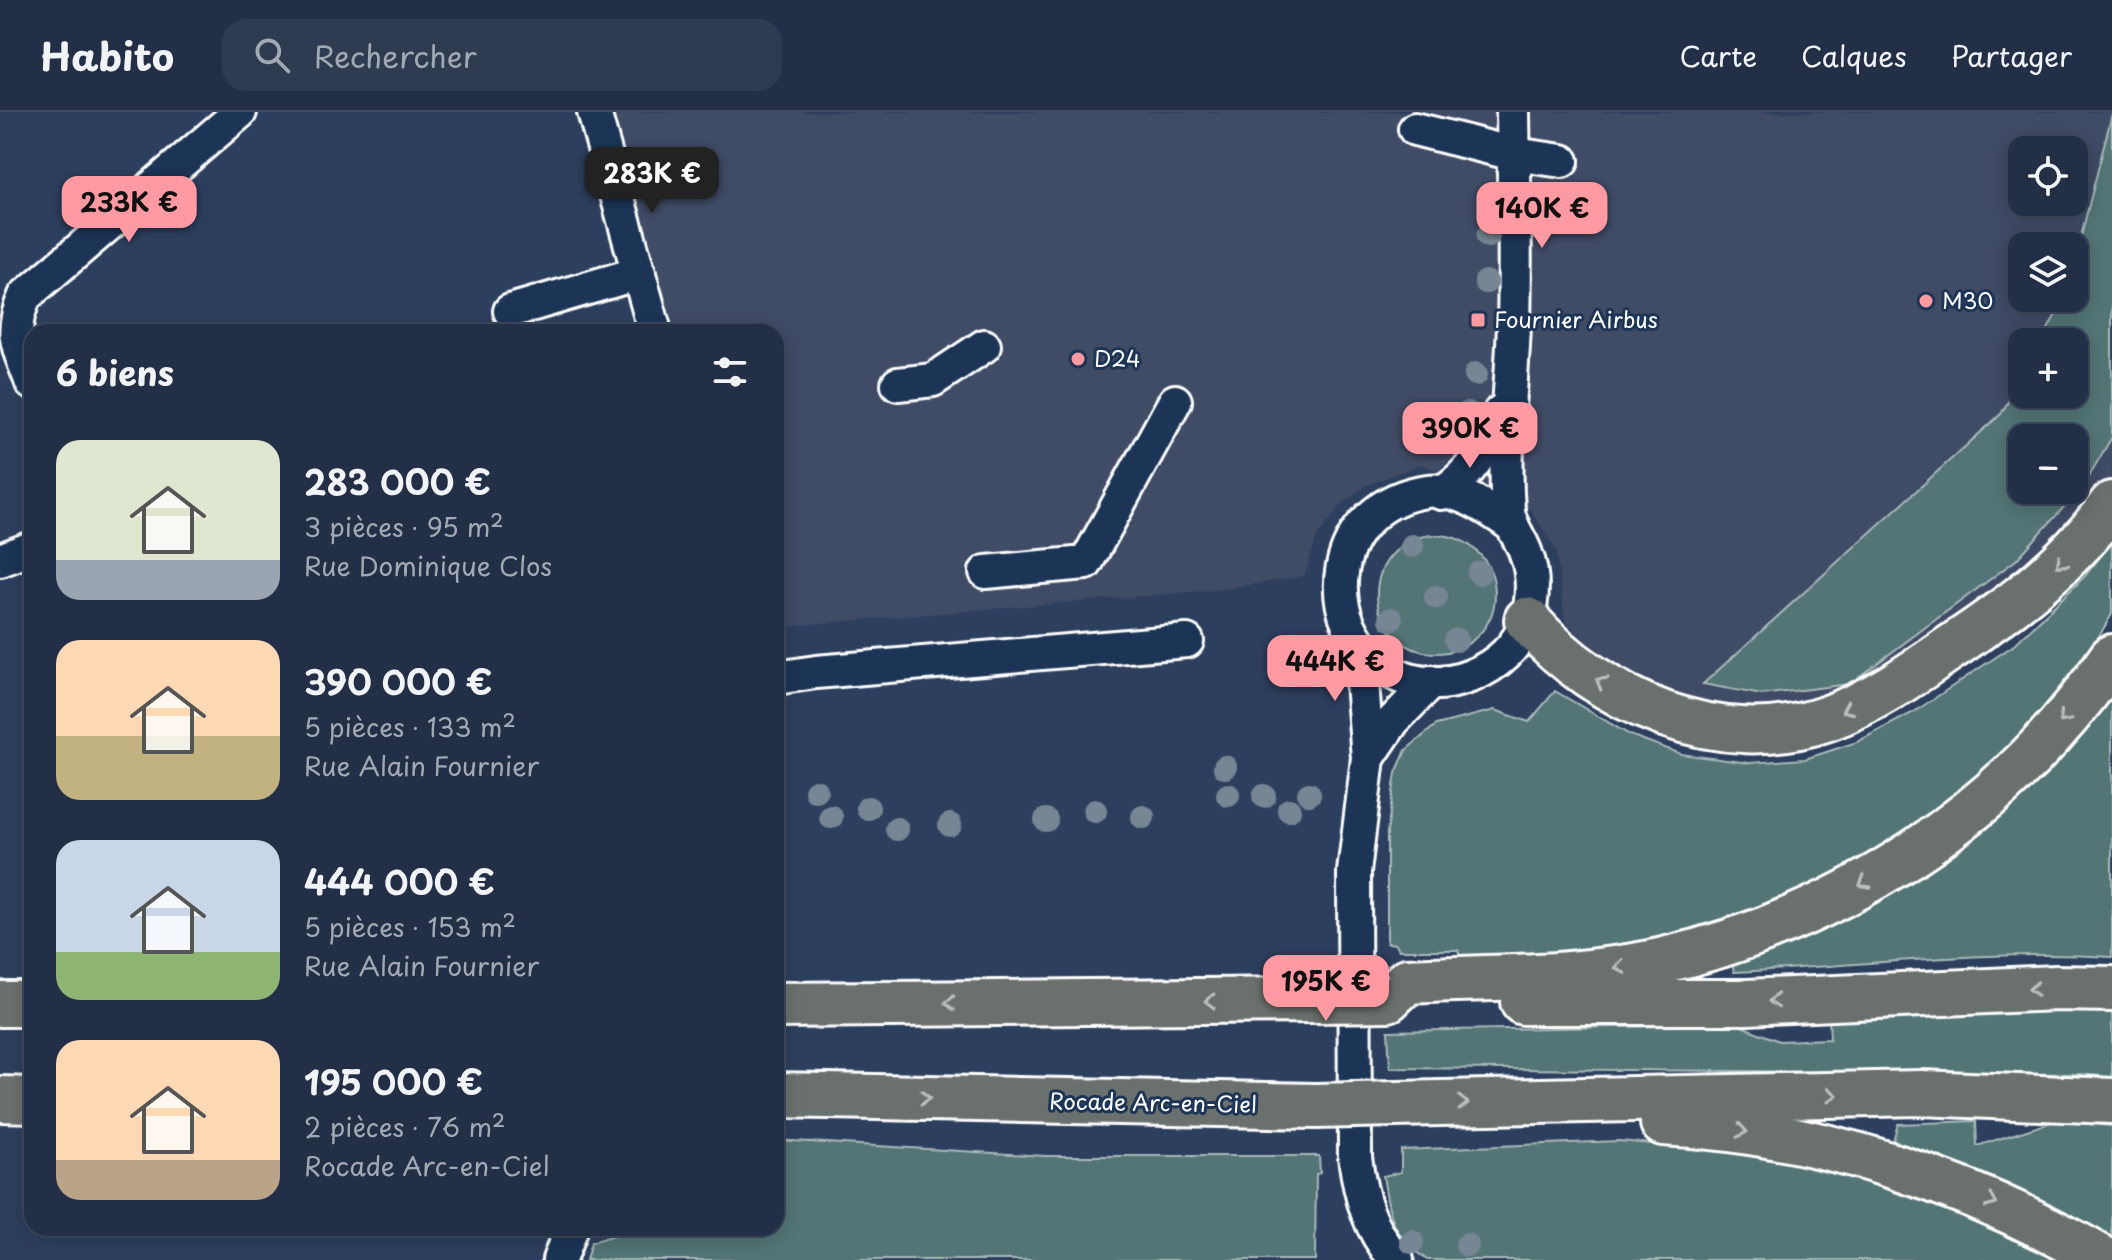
<!DOCTYPE html>
<html lang="fr">
<meta charset="utf-8">
<style>
body{margin:0;font-family:"Playpen Sans",sans-serif;background:#2e3b51;color:#f1f3f6;height:100vh;display:flex;flex-direction:column;font-size:30px;white-space:nowrap}
*{box-sizing:border-box;margin:0}
p{font-size:26px;color:#a2a9b3}
.icon{flex:none;width:44px;height:44px;fill:none;stroke:currentColor;stroke-width:2;stroke-linecap:round;stroke-linejoin:round}
.map{position:relative;flex:1;overflow:hidden}
.sheet{position:absolute;left:24px;top:212px;width:760px;height:912px;display:flex;flex-direction:column;background:#222f46;border-radius:24px;box-shadow:0 4px 20px #0003,0 0 0 2px #3f4a5f}
.sheet>*{flex:none}
.fabs{position:absolute;left:2008px;top:24px;display:grid;gap:16px}
.fabs a{display:grid;place-items:center;width:80px;height:80px;border-radius:16px;background:#222f46;box-shadow:0 4px 20px #0003,0 0 0 2px #3f4a5f;font-size:40px}
.price{position:absolute;translate:-50% -68px;padding:0 18px;border-radius:16px;background:#ff9aa2;color:#111;font-size:26px;line-height:52px;filter:drop-shadow(0 2px 4px #0008)}
.price::after{content:'';position:absolute;left:50%;top:48px;width:24px;height:18px;margin-left:-12px;background:inherit;clip-path:polygon(0 0,100% 0,50% 100%)}
.price.selected{background:#222;color:#fff}
ul{padding:0;list-style:none}
li{display:flex;align-items:center;gap:24px;height:200px;padding:0 32px}
li span{display:grid;place-items:center;flex:none;width:224px;height:160px;border-radius:24px;color:#555}
li>.icon{margin-inline-start:auto}
span .icon{width:96px;height:96px;fill:#fffc;stroke-width:1}
li b{font-size:34px}
h2{display:flex;justify-content:space-between;align-items:center;height:96px;padding:0 32px;font-size:34px}
header{display:flex;align-items:center;gap:48px;box-sizing:border-box;height:112px;padding:0 40px;background:#222f46;border-bottom:2px solid #3f4a5f}
header strong{font-size:38px}
nav{display:flex;gap:44px;margin-inline-start:auto;font-size:28px}
.search{width:560px;height:72px;background:#2e3b51;display:flex;align-items:center;gap:20px;box-sizing:border-box;padding:0 28px;border-radius:24px;color:#a2a9b3;font-size:30px}
.map>svg:first-child{display:block}
</style>
<header>
<strong>Habito</strong>
<div class="search"><svg class="icon" aria-label="search" viewBox="0 0 24 24"><circle cx="10" cy="10" r="6"/><path d="M15 15l6 6"/></svg>Rechercher</div>
<nav><a>Carte</a><a>Calques</a><a>Partager</a></nav>
</header>
<div class="map">
<svg width="2112" height="1148" viewBox="0 0 2112 1148">
<rect width="100%" height="100%" fill="#2d3f5e"/>
<filter id="ink" filterUnits="userSpaceOnUse"><feTurbulence type="fractalNoise" baseFrequency=".0125" numOctaves="2"/><feDisplacementMap in="SourceGraphic" scale="16" xChannelSelector="R" yChannelSelector="G"/><feConvolveMatrix kernelMatrix="1 2 1 2 8 2 1 2 1" color-interpolation-filters="sRGB"/></filter>
<g filter="url(#ink)">
<path fill="#404b66" fill-rule="evenodd" d="M594 0H2112V392L2033 477 1777 618 1585 560 1576 524 1565 508 1556 438 1531 398 1421 352 1365 374 1342 392 1317 425 1304 464 1226 477 776 515V220H655ZM2022 38H2074V90H2022ZM2022 134H2074V186H2022ZM2022 230H2074V282H2022ZM2022 326H2074V378H2022Z"/>
<g fill="#537474" stroke="#a9baba" stroke-width="2" fill-rule="evenodd">
<path d="M2112 2V325L2083 374 2016 448 1849 572 1762 583 1703 572 2001 302 2022 264V282H2074V230H2041L2065 186H2074V152ZM2074 326V378H2022V326Z"/>
<circle cx="1436" cy="482" r="59"/>
<path d="M2112 430V502L2085 548 2013 634 1923 707 1839 762 1747 803 1670 826 1567 843 1460 845 1458 838H1399L1396 832 1387 831V720L1396 661 1406 638 1436 613 1495 598 1529 610 1555 579 1630 623 1681 642 1749 651 1805 647 1857 630 1914 600 2014 533 2085 464Z"/>
<path d="M2112 570V845C1987 837 1859 854 1734 860L1731 846Z"/>
<path d="M2036 897 2112 900V965L2079 962 1390 956 1388 919 1739 913 1779 929 1830 927 1829 908Z"/>
<path d="M1976 1009 1977 1034 2055 1009 2112 1014V1131L1987 1066 1891 1035 1898 1012Z"/>
<path d="M776 1028 1045 1044H1319L1320 1061 1316 1062 1315 1148H586L591 1131 638 1116H776Z"/>
<path d="M1619 1029 1754 1041 1869 1066 1990 1109 2064 1148H1427C1391 1123 1390 1104 1383 1064L1401 1060V1038Z"/>
</g>
<g fill="none" stroke-linecap="round" stroke-linejoin="round">
<g stroke="#fff" stroke-width="38">
<g id="minor">
<path d="M594 0 655 220"/>
<path d="M1415 17 1514 42 1562 49"/>
<path d="M510 199 639 161"/>
<path d="M32 271C19 235 8 222 25 184L240 0"/>
<path d="M898 272 933 268 984 234"/>
<path d="M1441 381C1472 362 1488 334 1500 300"/>
<path d="M1510 412C1487 396 1457 375 1427 379 1331 392 1309 512 1393 561 1439 588 1511 559 1527 508 1533 487 1534 463 1526 442 1521 426 1510 416 1508 398 1503 335 1512 275 1514 211 1516 141 1514 70 1513 0"/>
<path d="M0 448 32 436"/>
<path d="M986 460 1086 451 1175 289"/>
<path d="M1359 533 1368 646 1354 760 1355 1045C1360 1083 1369 1119 1397 1148"/>
<path d="M776 566 816 560 1187 529"/>
<path d="M1368 646 1393 609 1431 570"/>
<path d="M559 1148 571 1116"/>
</g>
</g>
<g stroke="#fff" stroke-width="50">
<g id="highway">
<path d="M1527 508C1598 590 1721 644 1828 606 1875 589 1918 558 1959 530 2017 491 2071 450 2112 392"/>
<path d="M1388 887 1407 869C1490 865 1578 867 1660 849 1841 808 2008 700 2112 545"/>
<path d="M1523 890H1747L2056 876 2112 877"/>
<path d="M0 892H32"/>
<path d="M776 893 1316 888"/>
<path d="M776 983 1316 994"/>
<path d="M0 987 32 988"/>
<path d="M1395 992 1921 981 2112 989"/>
<path d="M1663 1011C1819 1019 1970 1071 2105 1148"/>
</g>
</g>
<use href="#minor" stroke="#1d3557" stroke-width="32"/>
<use href="#highway" stroke="#6b706d" stroke-width="44"/>
<g stroke="#fff" stroke-width="50" stroke-linecap="butt">
<g id="highway-bridge">
<path d="M1316 888 1388 887"/>
<path d="M1316 994 1395 992"/>
</g>
</g>
<use href="#highway-bridge" stroke="#6b706d" stroke-width="44"/>
</g>
<g fill="#768694">
<circle cx="1488" cy="124" r="12"/>
<circle cx="1486" cy="170" r="12"/>
<circle cx="1476" cy="262" r="12"/>
<circle cx="1468" cy="301" r="12"/>
<circle cx="1412" cy="434" r="12"/>
<circle cx="1479" cy="461" r="12"/>
<circle cx="1436" cy="485" r="12"/>
<circle cx="1391" cy="507" r="12"/>
<circle cx="1456" cy="528" r="12"/>
<circle cx="1225" cy="655" r="12"/>
<circle cx="816" cy="679" r="12"/>
<circle cx="1309" cy="682" r="12"/>
<circle cx="1228" cy="683" r="12"/>
<circle cx="1264" cy="684" r="12"/>
<circle cx="868" cy="696" r="12"/>
<circle cx="1289" cy="698" r="12"/>
<circle cx="1095" cy="699" r="12"/>
<circle cx="831" cy="705" r="12"/>
<circle cx="1143" cy="705" r="12"/>
<circle cx="1046" cy="708" r="12"/>
<circle cx="950" cy="713" r="12"/>
<circle cx="897" cy="717" r="12"/>
<circle cx="1412" cy="1130" r="12"/>
<circle cx="1467" cy="1133" r="12"/>
</g>
<defs><path id="oneway-chevron" d="M-2-3.5L2.5 0L-2 3.5" fill="none" stroke-width="1.6" stroke-linecap="round" stroke-linejoin="round" transform="scale(2)"/></defs>
<g stroke="#bcbfbd">
<use href="#oneway-chevron" transform="translate(2061 451) rotate(137)"/>
<use href="#oneway-chevron" transform="translate(1601 570) rotate(-149)"/>
<use href="#oneway-chevron" transform="translate(1847 597) rotate(155)"/>
<use href="#oneway-chevron" transform="translate(2064 606) rotate(132)"/>
<use href="#oneway-chevron" transform="translate(1864 771) rotate(150)"/>
<use href="#oneway-chevron" transform="translate(1620 855) rotate(171)"/>
<use href="#oneway-chevron" transform="translate(2034 877) rotate(177)"/>
<use href="#oneway-chevron" transform="translate(1210 889) rotate(179)"/>
<use href="#oneway-chevron" transform="translate(1774 889) rotate(177)"/>
<use href="#oneway-chevron" transform="translate(950 891) rotate(179)"/>
<use href="#oneway-chevron" transform="translate(1832 983) rotate(-1)"/>
<use href="#oneway-chevron" transform="translate(925 986) rotate(1)"/>
<use href="#oneway-chevron" transform="translate(1463 991) rotate(-1)"/>
<use href="#oneway-chevron" transform="translate(1742 1019) rotate(9)"/>
<use href="#oneway-chevron" transform="translate(1992 1090) rotate(23)"/>
</g>
</g>
<g fill="#ff9aa2" stroke="#1d3557" stroke-width="3">
<circle cx="1926" cy="189" r="8"/>
<rect x="1470" y="200" width="16" height="16" rx="4"/>
<circle cx="1078" cy="247" r="8"/>
</g>
<g text-anchor="middle" stroke-width="6" stroke-linejoin="round" paint-order="stroke">
<g font-size="22" fill="#fff" stroke="#1d3557" text-anchor="start">
<text x="1942" y="197">M30</text>
<text x="1494" y="216">Fournier Airbus</text>
<text x="1094" y="255">D24</text>
</g>
<g font-size="22" fill="#fff" stroke="#1d3557">
<text transform="translate(1153 991) rotate(1)" y="8">Rocade Arc-en-Ciel</text>
</g>
</g>
</svg>
<div class="fabs">
<a><svg class="icon" aria-label="locate" viewBox="0 0 24 24"><circle cx="12" cy="12" r="6"/><path d="M12 2v4M12 18v4M2 12h4M18 12h4"/></svg></a>
<a><svg class="icon" aria-label="layers" viewBox="0 0 24 24"><path d="M12 4l9 5-9 5-9-5zM3 14l9 5 9-5"/></svg></a>
<a>+</a>
<a>−</a>
</div>
<b class="price selected" style="left:652px;top:103px">283K €</b>
<b class="price" style="left:129px;top:132px">233K €</b>
<b class="price" style="left:1542px;top:138px">140K €</b>
<b class="price" style="left:1470px;top:358px">390K €</b>
<b class="price" style="left:1335px;top:591px">444K €</b>
<b class="price" style="left:1326px;top:911px">195K €</b>
<section class="sheet">
<h2>6 biens<svg class="icon" aria-label="filters" viewBox="0 0 24 24"><path d="M4 7h16M4 17h16"/><circle cx="9" cy="7" r="2"/><circle cx="15" cy="17" r="2"/></svg></h2>
<ul>
<li><span style="background:linear-gradient(#dfe7d0 75%,#9aa5b1 0)"><svg class="icon" aria-label="home" viewBox="0 0 24 24"><path d="M3 11l9-7 9 7M6 9v11h12V9"/></svg></span><div><b>283 000 €</b><p>3 pièces · 95 m²</p><p>Rue Dominique Clos</p></div></li>
<li><span style="background:linear-gradient(#ffd9b3 60%,#c2b280 0)"><svg class="icon" aria-label="home" viewBox="0 0 24 24"><path d="M3 11l9-7 9 7M6 9v11h12V9"/></svg></span><div><b>390 000 €</b><p>5 pièces · 133 m²</p><p>Rue Alain Fournier</p></div></li>
<li><span style="background:linear-gradient(#c9d6e8 70%,#8fb573 0)"><svg class="icon" aria-label="home" viewBox="0 0 24 24"><path d="M3 11l9-7 9 7M6 9v11h12V9"/></svg></span><div><b>444 000 €</b><p>5 pièces · 153 m²</p><p>Rue Alain Fournier</p></div></li>
<li><span style="background:linear-gradient(#ffd9b3 75%,#b9a48a 0)"><svg class="icon" aria-label="home" viewBox="0 0 24 24"><path d="M3 11l9-7 9 7M6 9v11h12V9"/></svg></span><div><b>195 000 €</b><p>2 pièces · 76 m²</p><p>Rocade Arc-en-Ciel</p></div></li>
</ul>
</section>
</div>
